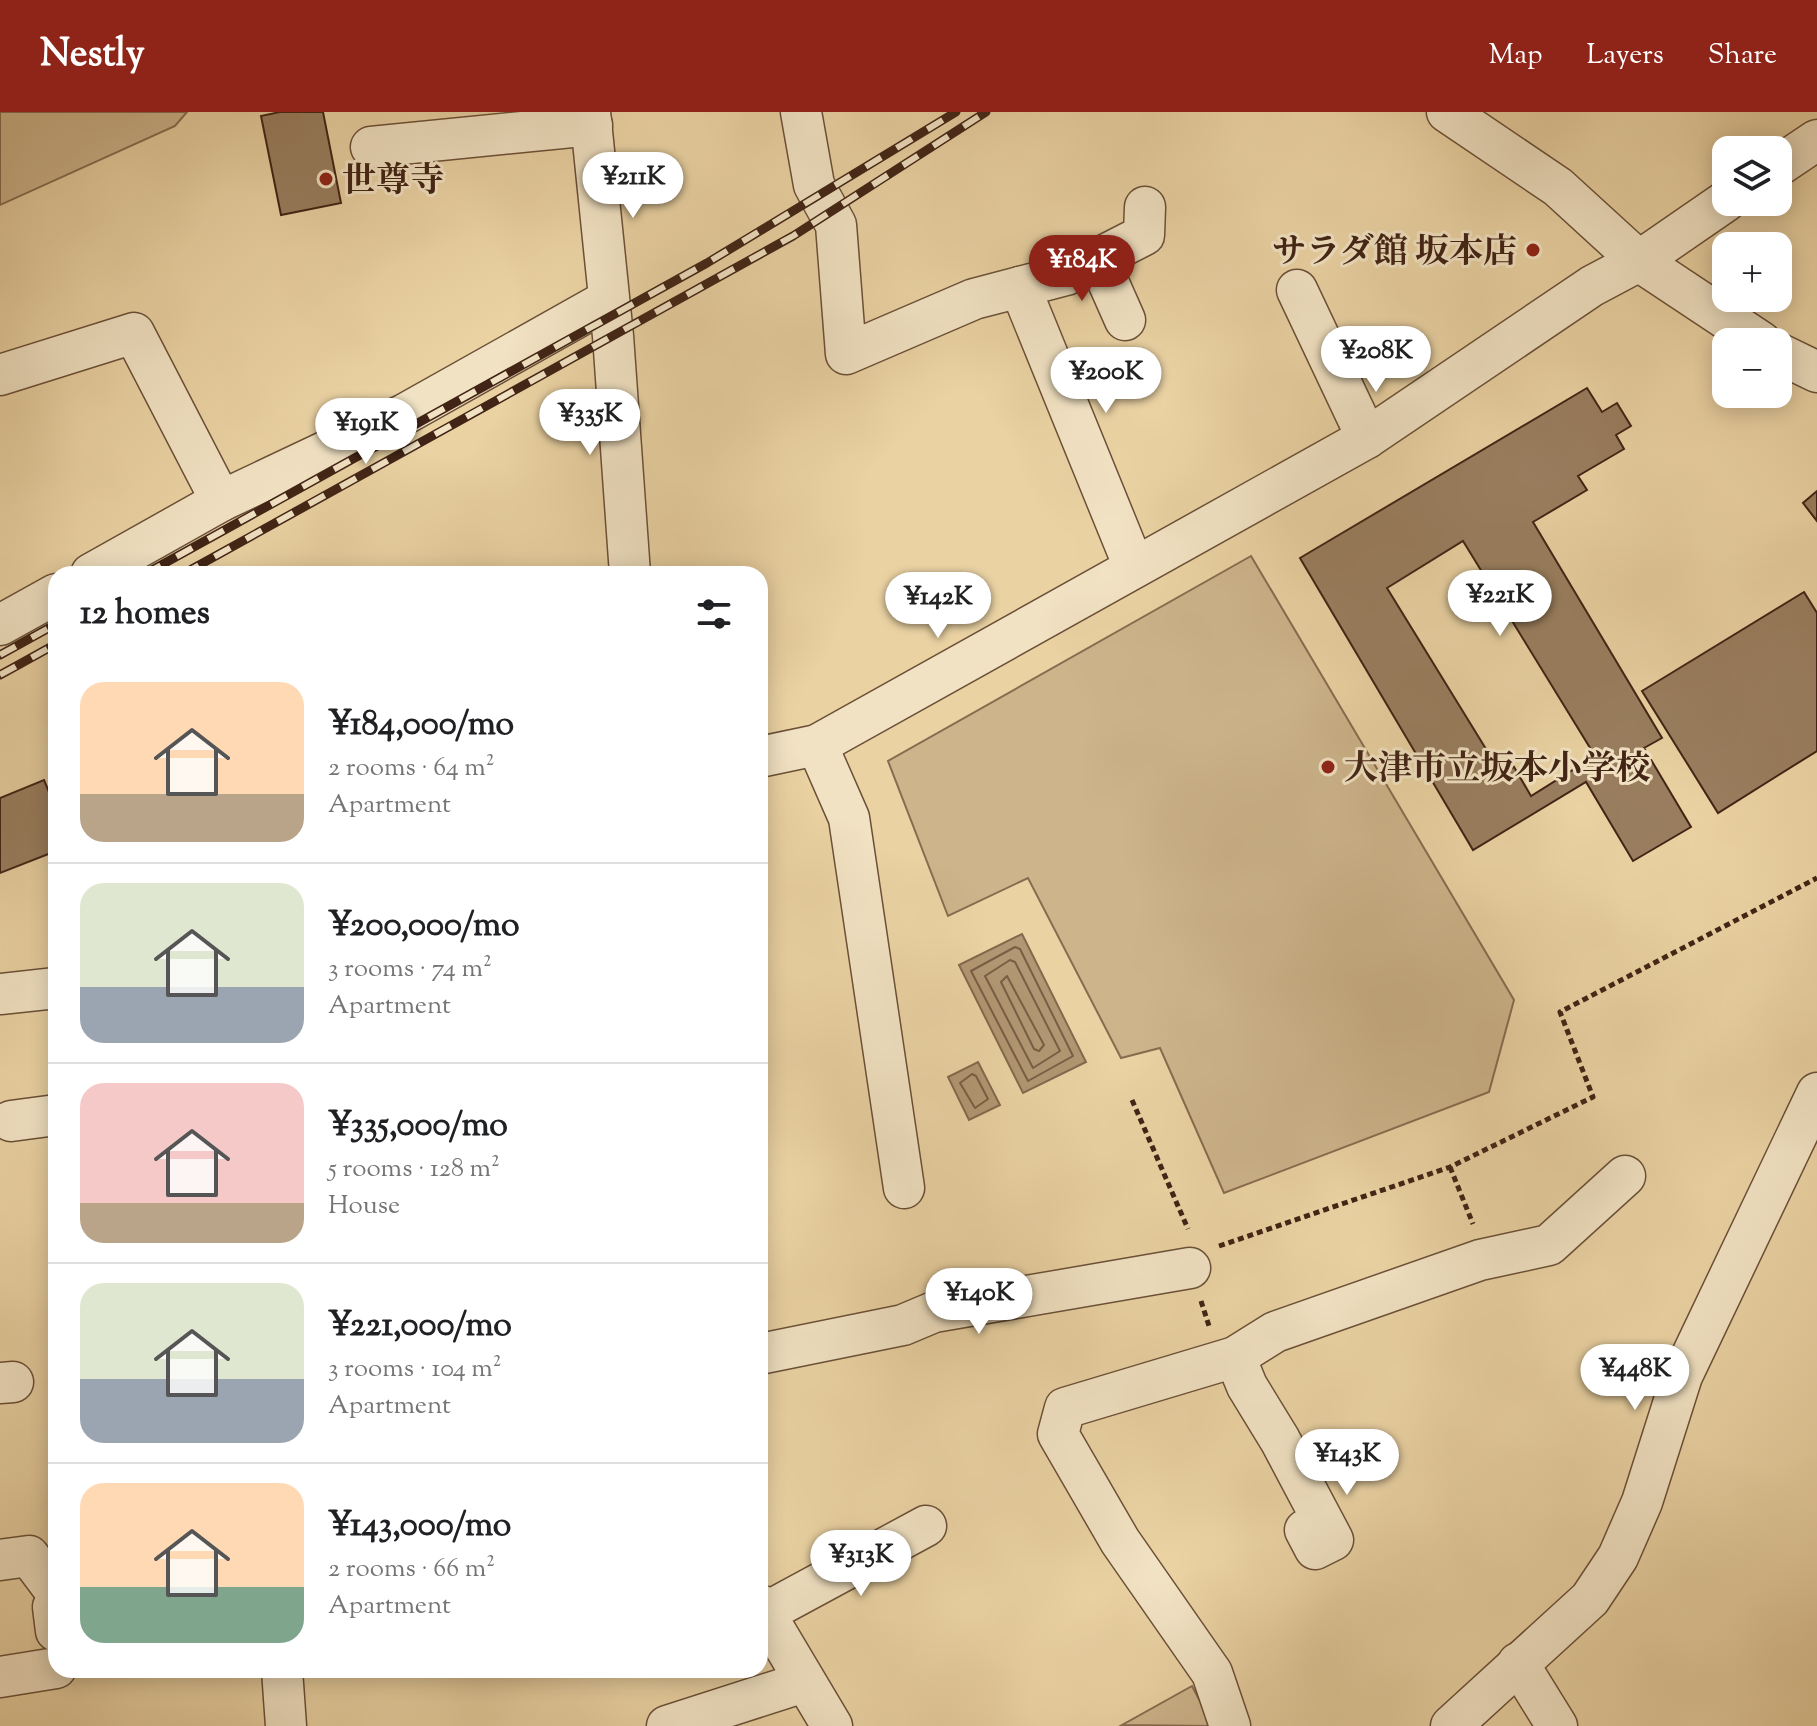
<!DOCTYPE html>
<meta charset="utf-8">
<style>
body{margin:0;font-family:"Sorts Mill Goudy","Noto Serif JP",serif;background:#f6f6f6;color:#202124;height:100vh;display:flex;flex-direction:column;font-size:30px;white-space:nowrap}
*{box-sizing:border-box;margin:0}
p{font-size:26px;color:#757577}
.icon{flex:none;width:44px;height:44px;fill:none;stroke:currentColor;stroke-width:2;stroke-linecap:round;stroke-linejoin:round}
.map{position:relative;flex:1;overflow:hidden}
.details{position:absolute;left:48px;top:454px;width:720px;height:1112px;display:flex;flex-direction:column;background:#fff;border-radius:24px;box-shadow:0 4px 20px #0003}
.details>*{flex:none}
.fabs{position:absolute;left:1712px;top:24px;display:grid;gap:16px}
.fabs a{display:grid;place-items:center;width:80px;height:80px;border-radius:16px;background:#fff;box-shadow:0 4px 20px #0003;font-size:40px}
.price{position:absolute;translate:-50% -68px;padding:0 18px;border-radius:28px;background:#fff;color:#222;font-size:26px;line-height:52px;filter:drop-shadow(0 2px 4px #0008)}
.price::after{content:'';position:absolute;left:50%;top:48px;width:24px;height:18px;margin-left:-12px;background:inherit;clip-path:polygon(0 0,100% 0,50% 100%)}
.price.selected{background:#8f2418;color:#fff}
ul{padding:0;list-style:none}
li{display:flex;align-items:center;gap:24px;height:200px;padding:0 32px}
li+li{border-top:2px solid #e0e0e0}
li span{display:grid;place-items:center;flex:none;width:224px;height:160px;border-radius:24px;color:#555}
li>.icon{margin-inline-start:auto}
span .icon{width:96px;height:96px;fill:#fffc;stroke-width:1}
li b{font-size:34px}
h2{display:flex;justify-content:space-between;align-items:center;height:96px;padding:0 32px;font-size:34px}
header{display:flex;align-items:center;gap:48px;box-sizing:border-box;height:112px;padding:0 40px;background:#8f2418;color:#fff}
header strong{font-size:38px}
nav{display:flex;gap:44px;margin-inline-start:auto;font-size:28px}
.map>svg:first-child{display:block}
</style>
<header>
<strong>Nestly</strong>
<nav><a>Map</a><a>Layers</a><a>Share</a></nav>
</header>
<div class="map">
<svg width="1817" height="1614" viewBox="0 0 1817 1614">
<rect width="100%" height="100%" fill="#ead2a3"/>
<filter id="stains"><feTurbulence type="fractalNoise" baseFrequency=".0025" numOctaves="4"/><feColorMatrix values="0 0 0 0 .2 0 0 0 0 .09 0 0 0 0 .02 0 0 0 .5 -.17"/></filter>
<radialGradient id="worn" r=".72"><stop offset=".6" stop-color="#630" stop-opacity="0"/><stop offset="1" stop-color="#630" stop-opacity=".3"/></radialGradient>
<g fill="#cdb48b" stroke="#876c50" stroke-width="2">
<path d="M0 0H187L175 14 0 93Z"/>
<path d="M1251 444 1514 888 1489 980 1224 1081 1160 936 1121 946 1028 766 948 804 888 649Z"/>
<path d="M1192 1574 1213 1614 1122 1613Z"/>
</g>
<g fill="#b19773" stroke="#84694d" stroke-width="2">
<path d="M1022 822 1086 950 1023 981 959 853Z"/>
<path d="M978 950 1000 993 969 1008 948 965Z"/>
</g>
<g fill="none" stroke-linecap="round" stroke-linejoin="round">
<g stroke="#795e44" stroke-width="2">
<path d="M1015 835 1020 837 1073 944 1028 969 971 859Z"/>
<path d="M1010 848 1015 850 1060 939 1033 956 985 864Z"/>
<path d="M1007 864 1044 933 1039 939 1034 937 1001 870Z"/>
<path d="M972 962 976 964 988 987 975 996 960 971Z"/>
</g>
</g>
<g fill="#997e5f" stroke="#412415" stroke-width="2" fill-rule="evenodd">
<path d="M280 0H323L341 91 281 103 261 4Z"/>
<path d="M1587 276 1602 300 1617 291 1631 314 1616 323 1624 337 1578 364 1587 378 1533 410 1662 626 1644 636 1691 715 1633 749 1586 670 1473 738 1300 446ZM1463 429 1595 644 1531 684 1514 655 1502 663 1387 476Z"/>
<path d="M1817 379V409L1803 391Z"/>
<path d="M1804 480 1817 501V639L1718 701 1642 579Z"/>
<path d="M44 668 56 697V739L0 761V686Z"/>
</g>
<g fill="none" stroke-linecap="round" stroke-linejoin="round">
<g stroke="#6b5038" stroke-width="43">
<g id="minor">
<path d="M590 0 613 224 630 462"/>
<path d="M801 0 814 73 836 113 846 242 974 187 1066 163 1144 123 1145 95"/>
<path d="M1447 0 1558 75 1639 149 1761 230"/>
<path d="M371 35 592 13"/>
<path d="M1778 54 1817 28"/>
<path d="M1098 147 1125 208"/>
<path d="M1020 175 1134 455"/>
<path d="M1297 178 1367 326"/>
<path d="M1778 241 1817 260"/>
<path d="M0 263 134 221 221 389"/>
<path d="M91 462 221 389 405 302 608 188"/>
<path d="M0 513 56 482"/>
<path d="M817 633 849 706 904 1076"/>
<path d="M760 645 817 633 1367 326 1592 174 1639 149 1726 89"/>
<path d="M0 882 56 876"/>
<path d="M11 1009 56 1003"/>
<path d="M760 1242 903 1213 934 1200 1190 1156"/>
<path d="M1235 1245 1247 1274 1280 1328 1333 1428 1315 1437 1305 1418"/>
<path d="M0 1271 13 1270"/>
<path d="M0 1448 29 1444 56 1480"/>
<path d="M56 1491 53 1495 56 1519"/>
<path d="M760 1493 832 1614"/>
<path d="M765 1501 926 1414"/>
<path d="M1518 1551 1557 1614"/>
<path d="M282 1558 286 1614"/>
<path d="M0 1565 56 1556"/>
<path d="M667 1614 804 1570"/>
<path d="M1230 1614 1212 1561 1120 1429 1058 1322 1065 1296 1235 1245 1275 1220 1480 1148 1549 1133 1625 1064"/>
<path d="M1451 1614 1590 1487 1618 1445 1642 1390 1682 1264 1817 981"/>
</g>
</g>
<g stroke="#412415" stroke-width="5" stroke-dasharray="6 4" stroke-linecap="butt">
<path d="M1132 988 1188 1117"/>
<path d="M1450 1055 1473 1112"/>
<path d="M1219 1134 1450 1055 1593 985 1560 900 1817 766"/>
<path d="M1201 1189 1209 1214"/>
</g>
<use href="#minor" stroke="#f1e2c3" stroke-width="40"/>
<g stroke="#412415" stroke-width="9">
<g id="rail">
<path d="M145 462 707 151 956 0"/>
<path d="M183 462 793 124 986 0"/>
<path d="M0 543 56 512"/>
<path d="M0 563 56 532"/>
</g>
</g>
<use href="#rail" stroke="#f1e2c3" stroke-width="6" stroke-dasharray="18" stroke-linecap="butt"/>
</g>
<g fill="#8f2418" stroke="#f1e2c3" stroke-width="3">
<circle cx="326" cy="67" r="8"/>
<circle cx="1533" cy="138" r="8"/>
<circle cx="1328" cy="655" r="8"/>
</g>
<g text-anchor="middle" stroke-width="6" stroke-linejoin="round" paint-order="stroke">
<g font-size="34" font-weight="bold" fill="#412415" stroke="#f1e2c3" text-anchor="start">
<text x="342" y="79">世尊寺</text>
<text x="1517" y="150" text-anchor="end">サラダ館 坂本店</text>
<text x="1344" y="667">大津市立坂本小学校</text>
</g>
</g>
<rect width="100%" height="100%" filter="url(#stains)"/>
<rect width="100%" height="100%" fill="url(#worn)"/>
</svg>
<div class="fabs">
<a><svg class="icon" aria-label="layers" viewBox="0 0 24 24"><path d="M12 4l9 5-9 5-9-5zM3 14l9 5 9-5"/></svg></a>
<a>+</a>
<a>−</a>
</div>
<b class="price" style="left:633px;top:108px">¥211K</b>
<b class="price selected" style="left:1082px;top:191px">¥184K</b>
<b class="price" style="left:1376px;top:282px">¥208K</b>
<b class="price" style="left:1106px;top:303px">¥200K</b>
<b class="price" style="left:590px;top:345px">¥335K</b>
<b class="price" style="left:366px;top:354px">¥191K</b>
<b class="price" style="left:1500px;top:526px">¥221K</b>
<b class="price" style="left:938px;top:528px">¥142K</b>
<b class="price" style="left:979px;top:1224px">¥140K</b>
<b class="price" style="left:1635px;top:1300px">¥448K</b>
<b class="price" style="left:1347px;top:1385px">¥143K</b>
<b class="price" style="left:861px;top:1486px">¥313K</b>
<section class="details">
<h2>12 homes<svg class="icon" aria-label="filters" viewBox="0 0 24 24"><path d="M4 7h16M4 17h16"/><circle cx="9" cy="7" r="2"/><circle cx="15" cy="17" r="2"/></svg></h2>
<ul>
<li><span style="background:linear-gradient(#ffd9b3 70%,#b9a48a 0)"><svg class="icon" aria-label="home" viewBox="0 0 24 24"><path d="M3 11l9-7 9 7M6 9v11h12V9"/></svg></span><div><b>¥184,000/mo</b><p>2 rooms · 64 m²</p><p>Apartment</p></div></li>
<li><span style="background:linear-gradient(#dfe7d0 65%,#9aa5b1 0)"><svg class="icon" aria-label="home" viewBox="0 0 24 24"><path d="M3 11l9-7 9 7M6 9v11h12V9"/></svg></span><div><b>¥200,000/mo</b><p>3 rooms · 74 m²</p><p>Apartment</p></div></li>
<li><span style="background:linear-gradient(#f6c9c9 75%,#b9a48a 0)"><svg class="icon" aria-label="home" viewBox="0 0 24 24"><path d="M3 11l9-7 9 7M6 9v11h12V9"/></svg></span><div><b>¥335,000/mo</b><p>5 rooms · 128 m²</p><p>House</p></div></li>
<li><span style="background:linear-gradient(#dfe7d0 60%,#9aa5b1 0)"><svg class="icon" aria-label="home" viewBox="0 0 24 24"><path d="M3 11l9-7 9 7M6 9v11h12V9"/></svg></span><div><b>¥221,000/mo</b><p>3 rooms · 104 m²</p><p>Apartment</p></div></li>
<li><span style="background:linear-gradient(#ffd9b3 65%,#7fa58c 0)"><svg class="icon" aria-label="home" viewBox="0 0 24 24"><path d="M3 11l9-7 9 7M6 9v11h12V9"/></svg></span><div><b>¥143,000/mo</b><p>2 rooms · 66 m²</p><p>Apartment</p></div></li>
</ul>
</section>
</div>
